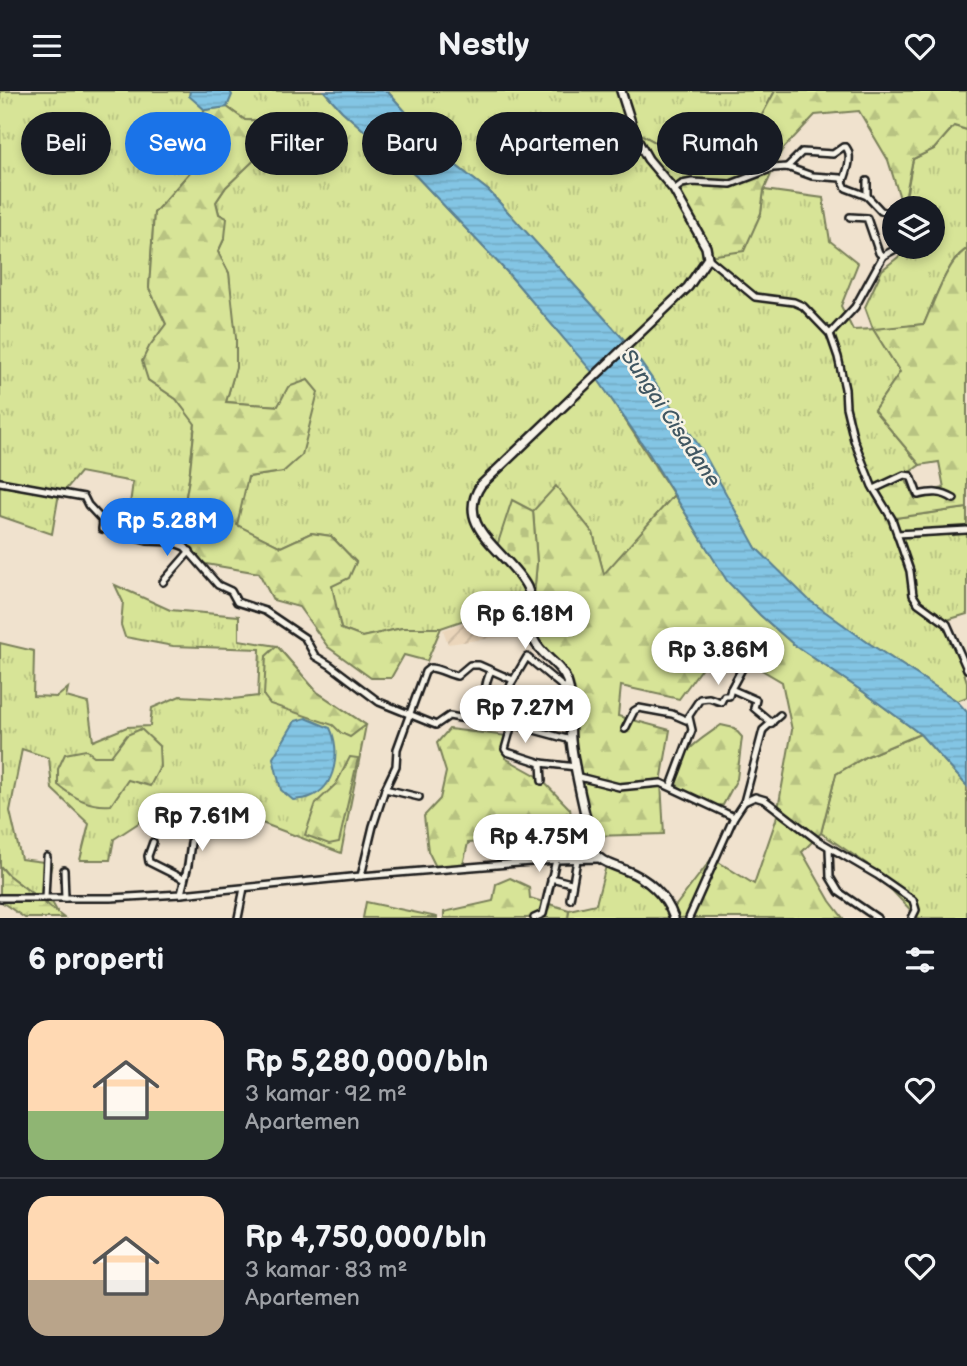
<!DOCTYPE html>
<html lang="id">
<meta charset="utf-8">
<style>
body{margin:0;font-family:"Balsamiq Sans",sans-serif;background:#20242c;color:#f1f3f6;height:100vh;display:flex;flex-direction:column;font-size:26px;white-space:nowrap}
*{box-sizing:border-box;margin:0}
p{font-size:23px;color:#9ea1a6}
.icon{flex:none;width:38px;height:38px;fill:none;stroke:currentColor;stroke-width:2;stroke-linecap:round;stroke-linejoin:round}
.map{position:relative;height:827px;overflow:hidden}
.side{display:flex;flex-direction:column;background:#171b24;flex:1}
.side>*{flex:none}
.guide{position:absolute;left:21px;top:21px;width:926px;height:63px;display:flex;gap:14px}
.tools{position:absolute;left:882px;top:105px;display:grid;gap:14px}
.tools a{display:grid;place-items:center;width:63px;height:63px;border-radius:50%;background:#171b24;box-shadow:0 4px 10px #0003;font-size:35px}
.price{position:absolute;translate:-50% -60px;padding:0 16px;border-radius:24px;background:#fff;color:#222;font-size:23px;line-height:46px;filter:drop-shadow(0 2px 4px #0008)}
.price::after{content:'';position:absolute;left:50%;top:42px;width:21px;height:16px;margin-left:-10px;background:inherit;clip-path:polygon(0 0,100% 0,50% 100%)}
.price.current{background:#1a73e8;color:#fff}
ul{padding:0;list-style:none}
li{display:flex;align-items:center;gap:21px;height:175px;padding:0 28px}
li+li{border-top:2px solid #363941}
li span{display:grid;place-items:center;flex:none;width:196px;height:140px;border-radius:21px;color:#555}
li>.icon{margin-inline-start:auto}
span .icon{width:84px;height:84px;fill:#fffc;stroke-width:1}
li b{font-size:30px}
h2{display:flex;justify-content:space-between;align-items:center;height:84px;padding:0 28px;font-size:30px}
.pill{padding:0 24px;border-radius:32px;background:#171b24;box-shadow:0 4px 10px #0003;font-size:24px;line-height:63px}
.pill.current{background:#1a73e8;color:#fff}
header{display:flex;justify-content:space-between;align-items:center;height:91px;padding:0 28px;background:#171b24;font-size:32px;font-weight:800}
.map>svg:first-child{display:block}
</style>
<header><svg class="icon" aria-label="menu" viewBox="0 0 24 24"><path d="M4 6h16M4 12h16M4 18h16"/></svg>Nestly<svg class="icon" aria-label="heart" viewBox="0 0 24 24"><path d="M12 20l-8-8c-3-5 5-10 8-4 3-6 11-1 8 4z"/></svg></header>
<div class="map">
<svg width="967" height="827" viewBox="0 0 967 827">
<defs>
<pattern id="industrial-furrows" width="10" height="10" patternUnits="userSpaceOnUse" patternTransform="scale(1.75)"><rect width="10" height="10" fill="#ebd6bb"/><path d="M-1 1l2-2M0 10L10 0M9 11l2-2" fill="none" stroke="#c9b7a0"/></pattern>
<pattern id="grass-tufts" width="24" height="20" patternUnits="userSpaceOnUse" patternTransform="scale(1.75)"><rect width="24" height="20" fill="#d7e497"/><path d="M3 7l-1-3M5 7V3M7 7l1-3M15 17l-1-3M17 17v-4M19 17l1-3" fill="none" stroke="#b8c382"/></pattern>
<pattern id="forest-firs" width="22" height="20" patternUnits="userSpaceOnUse" patternTransform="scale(1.75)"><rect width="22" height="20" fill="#d7e497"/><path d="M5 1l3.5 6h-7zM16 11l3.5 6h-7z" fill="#b8c382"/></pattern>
<pattern id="wetland-marsh" width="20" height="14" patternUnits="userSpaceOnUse" patternTransform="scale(1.75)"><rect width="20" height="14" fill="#d7e497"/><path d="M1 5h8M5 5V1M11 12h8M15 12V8" fill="none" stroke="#b8c382"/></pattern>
<pattern id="cemetery-stones" width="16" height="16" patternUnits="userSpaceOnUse" patternTransform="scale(1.75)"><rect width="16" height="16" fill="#d7e497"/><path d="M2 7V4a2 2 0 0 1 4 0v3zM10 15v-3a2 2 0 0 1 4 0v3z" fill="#b8c382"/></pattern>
<pattern id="water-rules" width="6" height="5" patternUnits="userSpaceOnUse" patternTransform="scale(1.75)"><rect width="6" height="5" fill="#83c5e4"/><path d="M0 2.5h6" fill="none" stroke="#71a9c3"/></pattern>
</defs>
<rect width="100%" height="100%" fill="#f0e2ce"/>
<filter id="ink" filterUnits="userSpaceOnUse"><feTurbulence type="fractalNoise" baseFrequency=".0143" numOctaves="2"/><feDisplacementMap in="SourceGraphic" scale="14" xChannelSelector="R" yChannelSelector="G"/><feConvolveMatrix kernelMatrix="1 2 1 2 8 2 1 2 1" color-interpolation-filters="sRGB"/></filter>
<g filter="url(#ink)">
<path fill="url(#industrial-furrows)" d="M527 508 530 542 448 553 443 539Z"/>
<g fill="url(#grass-tufts)" stroke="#7a805a" stroke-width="2">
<path d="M0 0H190V5L205 19 196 37 199 71 154 122 149 197 166 233 149 256 148 289 176 308 195 332 189 388 183 423 130 413 133 391 80 381 58 408 52 443 0 425Z"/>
<path d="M230 0H324L342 20 417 86 507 181 595 283 674 404 604 484 593 442 537 471 534 505 441 537H402L362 546 341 538 331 495 348 487 356 471 331 445 311 442 281 456 236 434 248 386 283 381 278 315 226 311 236 276 229 182 218 161 225 146 216 111 226 96 265 58 281 56 282 38 271 30 245 29 227 16 231 4Z"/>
<path d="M387 0H775L740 65 723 79 697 74 638 42 761 122 764 99 823 107 830 150 858 172 841 215 853 239 873 238 865 216 882 179 911 156H933V117H904L913 68 934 58 954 35 967 39V158C948 168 933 213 924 233L874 239 900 281 874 319 920 374 904 385 895 427 967 417V523L947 529 967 591V606L957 610 867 551 808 509 756 457 627 252 489 100 449 69Z"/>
<path d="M115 494 170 519 239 525V549L277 555 317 601 366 634 341 762 262 732 221 705 192 740 163 716 114 748 110 769H80L89 733 52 698 49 667 22 658 10 720 21 768 52 772 46 800 58 822 8 784 0 775V552L34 560 33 605 57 606 68 597 66 606 88 612 93 650 127 636 150 635 152 617 180 605 233 608 258 605 260 558 173 555 125 546 121 534 123 511Z"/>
<path d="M920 643 967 695V827H918L867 773 821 742 836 683 865 666Z"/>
<path d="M607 771C636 783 670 793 676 827H568L569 819 596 813Z"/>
</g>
<g fill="url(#forest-firs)" stroke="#7a805a" stroke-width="2">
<path d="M775 0H967V39L954 35 934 58 913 68 903 117 888 69 859 20 815 24 782 59 764 99 761 122 744 160 709 165 637 41 697 74 723 79 740 65Z"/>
<path d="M227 16 245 29 271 30 282 38 281 56 265 59 226 96 216 111 219 123 227 127 225 146 218 161 229 182 236 247V276L226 311 278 315 288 296 308 289 318 301 302 364 283 381 248 386 237 434 281 456 311 442 331 445 356 471 349 487 332 495 341 538 362 546 402 537H441L427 570 404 564 391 587H371L328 556 299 516 273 509 259 482 206 473 177 456 189 388 195 333 176 308 148 289 142 270 149 256 166 233 149 197 154 122 199 71 196 36 205 19Z"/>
<path d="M967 158V417L895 427 876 396 904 385 913 404 944 397 939 371 920 374 874 319 900 281 873 238 924 233C933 213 948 168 967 158Z"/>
<path d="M556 395 593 442 604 483 674 404 727 489 760 524 793 553 865 602 920 643 865 666 836 683 821 742 802 761 830 810 843 827H676L674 817 712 767 754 793 776 729 792 639 782 591 755 575 727 542 679 608 621 595 618 625 670 639 661 691 664 743 592 745 574 658 569 592 542 563 536 545 534 505 537 471 533 420Z"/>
<path d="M277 555 317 601 366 634 350 646 341 642 333 634 270 613 264 605 266 565Z"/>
<path d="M721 634 734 637 742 646 737 688 723 714 700 715 676 693C673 663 699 650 721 634Z"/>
<path d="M141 638 159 655 160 676 150 695 128 689 111 714C90 716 74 707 58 694V678L65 663 86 659 94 665H111L127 644Z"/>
<path d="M449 638 508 645 505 667 539 686 570 718 575 749 559 757 544 749 524 771 507 765 497 750 468 752 463 774 438 780 428 760 424 725 440 708 446 681 437 652Z"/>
<path d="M350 666 358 667 339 751 329 753 305 744 316 712 336 693Z"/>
<path d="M510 787 529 796 530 807 569 819 568 827H444V821L493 810 496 793Z"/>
</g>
<path fill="url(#wetland-marsh)" stroke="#7a805a" stroke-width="2" d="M0 775 8 784 64 827H25L0 810Z"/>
<path fill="url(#cemetery-stones)" stroke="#7a805a" stroke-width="2" d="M512 409 533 420 537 471 534 505 519 483 496 458Z"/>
<path fill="#d7e497" stroke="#7a805a" stroke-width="2" d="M366 811 437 826V827H363Z"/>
<g fill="url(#water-rules)" stroke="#5a8194" stroke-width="2">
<path d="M190 0H230L232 4 227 16 205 19 189 5Z"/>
<path d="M324 0H387L449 69 489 100 627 252 702 359 756 457 809 509 867 551 957 610 967 621V695L920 643 865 602 793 553 760 524 727 490 648 361 594 283 507 181 417 86 342 20Z"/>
<path d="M306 627 330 637C341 659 336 697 310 706 305 708 298 708 293 709L281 699 273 667 295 630Z"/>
</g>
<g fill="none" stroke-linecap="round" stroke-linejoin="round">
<g stroke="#1c1c1c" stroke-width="10">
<g id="minor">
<path d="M787 76 802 61 833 63 843 56H846C853 65 847 80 844 89"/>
<path d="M674 99 682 93 692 91 731 93 773 77 787 76 812 85 841 87 846 97 867 105 881 120 894 123"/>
<path d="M867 105V90"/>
<path d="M850 126 867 127 879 162 883 165"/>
<path d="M708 167 755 206 794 211 803 215 830 243 838 266 845 298 846 316 854 349 872 395 892 428 910 480 913 504 918 512 947 533 967 578"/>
<path d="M830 243 855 216 883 165 899 156"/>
<path d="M0 391 84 406 88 414 103 430 102 438 147 450 172 451 185 456 218 494 231 500 237 511 265 520 299 543 305 547 315 565 330 574 379 611 436 634 449 625 471 629 483 614 498 615 512 633 571 649"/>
<path d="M874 398 904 384 911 385 918 404C932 401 941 400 954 408"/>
<path d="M897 443 967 439"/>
<path d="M163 491 190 460"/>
<path d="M744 574 731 598 756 609 754 617 772 632"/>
<path d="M483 614C485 602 485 589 491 580"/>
<path d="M498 615 506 608 511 593 527 566 569 601"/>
<path d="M512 633 505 658 507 661 541 672"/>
<path d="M625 638 634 620 639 617 672 623 686 629 700 608 709 607 721 611 724 605H729L731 598"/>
<path d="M579 686 619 696 661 692 734 726"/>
<path d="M542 690 541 672 576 676"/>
<path d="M671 695 692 639 689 626"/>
<path d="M385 698 419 706"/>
<path d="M744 711 755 706 765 709 817 749 877 784 913 809 916 819 912 827"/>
<path d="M153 751 148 765 149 771 183 788"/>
<path d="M829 757 830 786 839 801 877 827"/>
<path d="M64 779 65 807"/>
<path d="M361 785 373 735 385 698 396 675 397 658 425 581 430 577C438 577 448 583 457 585L470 574H479L513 589"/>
<path d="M551 787 571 792"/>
<path d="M181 803 188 774 193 737 201 733 231 732"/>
<path d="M0 807H111L181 803 361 785 556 769 598 768"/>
<path d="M45 807 47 766"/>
<path d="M570 808 577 769"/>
<path d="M238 827 244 797"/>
<path d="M534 827 543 823 556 769"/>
<path d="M689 827 734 726 744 711 763 639 780 624"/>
</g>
</g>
<g stroke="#1c1c1c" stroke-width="12">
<path id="secondary" d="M621 0 636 47 648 68 674 99 706 156 708 167 688 196 481 394C452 436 510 462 527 496 535 513 528 533 534 549 541 565 562 574 567 590 574 609 569 630 571 649 575 686 586 723 593 760 601 772 612 773 625 779 647 787 666 804 674 827"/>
</g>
<use href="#minor" stroke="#f7f3e8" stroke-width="5"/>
<use href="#secondary" stroke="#f7f3e8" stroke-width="7"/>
</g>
</g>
<g text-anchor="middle" stroke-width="5" stroke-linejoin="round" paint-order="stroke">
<g font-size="21" font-style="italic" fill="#405762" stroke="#f7f3e8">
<text transform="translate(671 327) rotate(56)" y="7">Sungai Cisadane</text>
</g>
</g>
</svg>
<div class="tools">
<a><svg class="icon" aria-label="layers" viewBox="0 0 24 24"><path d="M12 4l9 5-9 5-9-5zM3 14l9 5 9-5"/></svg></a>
</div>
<b class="price current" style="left:167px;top:467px">Rp 5.28M</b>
<b class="price" style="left:525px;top:560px">Rp 6.18M</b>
<b class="price" style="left:718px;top:596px">Rp 3.86M</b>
<b class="price" style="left:525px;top:654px">Rp 7.27M</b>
<b class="price" style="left:202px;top:762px">Rp 7.61M</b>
<b class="price" style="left:539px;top:783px">Rp 4.75M</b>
<div class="guide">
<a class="pill">Beli</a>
<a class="pill current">Sewa</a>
<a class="pill">Filter</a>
<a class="pill">Baru</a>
<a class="pill">Apartemen</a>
<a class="pill">Rumah</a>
</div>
</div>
<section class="side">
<h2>6 properti<svg class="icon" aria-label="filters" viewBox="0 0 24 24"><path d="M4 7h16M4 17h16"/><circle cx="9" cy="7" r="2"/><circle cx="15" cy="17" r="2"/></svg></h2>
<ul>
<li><span style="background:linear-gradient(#ffd9b3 65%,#8fb573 0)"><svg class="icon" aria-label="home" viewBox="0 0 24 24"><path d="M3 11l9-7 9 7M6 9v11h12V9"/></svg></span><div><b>Rp 5,280,000/bln</b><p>3 kamar · 92 m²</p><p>Apartemen</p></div><svg class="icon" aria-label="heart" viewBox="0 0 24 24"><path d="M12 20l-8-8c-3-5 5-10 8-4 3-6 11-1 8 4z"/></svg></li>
<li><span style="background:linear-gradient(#ffd9b3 60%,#b9a48a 0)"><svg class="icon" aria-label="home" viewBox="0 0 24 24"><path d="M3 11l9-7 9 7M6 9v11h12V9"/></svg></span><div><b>Rp 4,750,000/bln</b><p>3 kamar · 83 m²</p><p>Apartemen</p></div><svg class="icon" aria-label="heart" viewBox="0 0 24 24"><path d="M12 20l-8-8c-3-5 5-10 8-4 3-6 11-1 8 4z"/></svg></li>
</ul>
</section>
